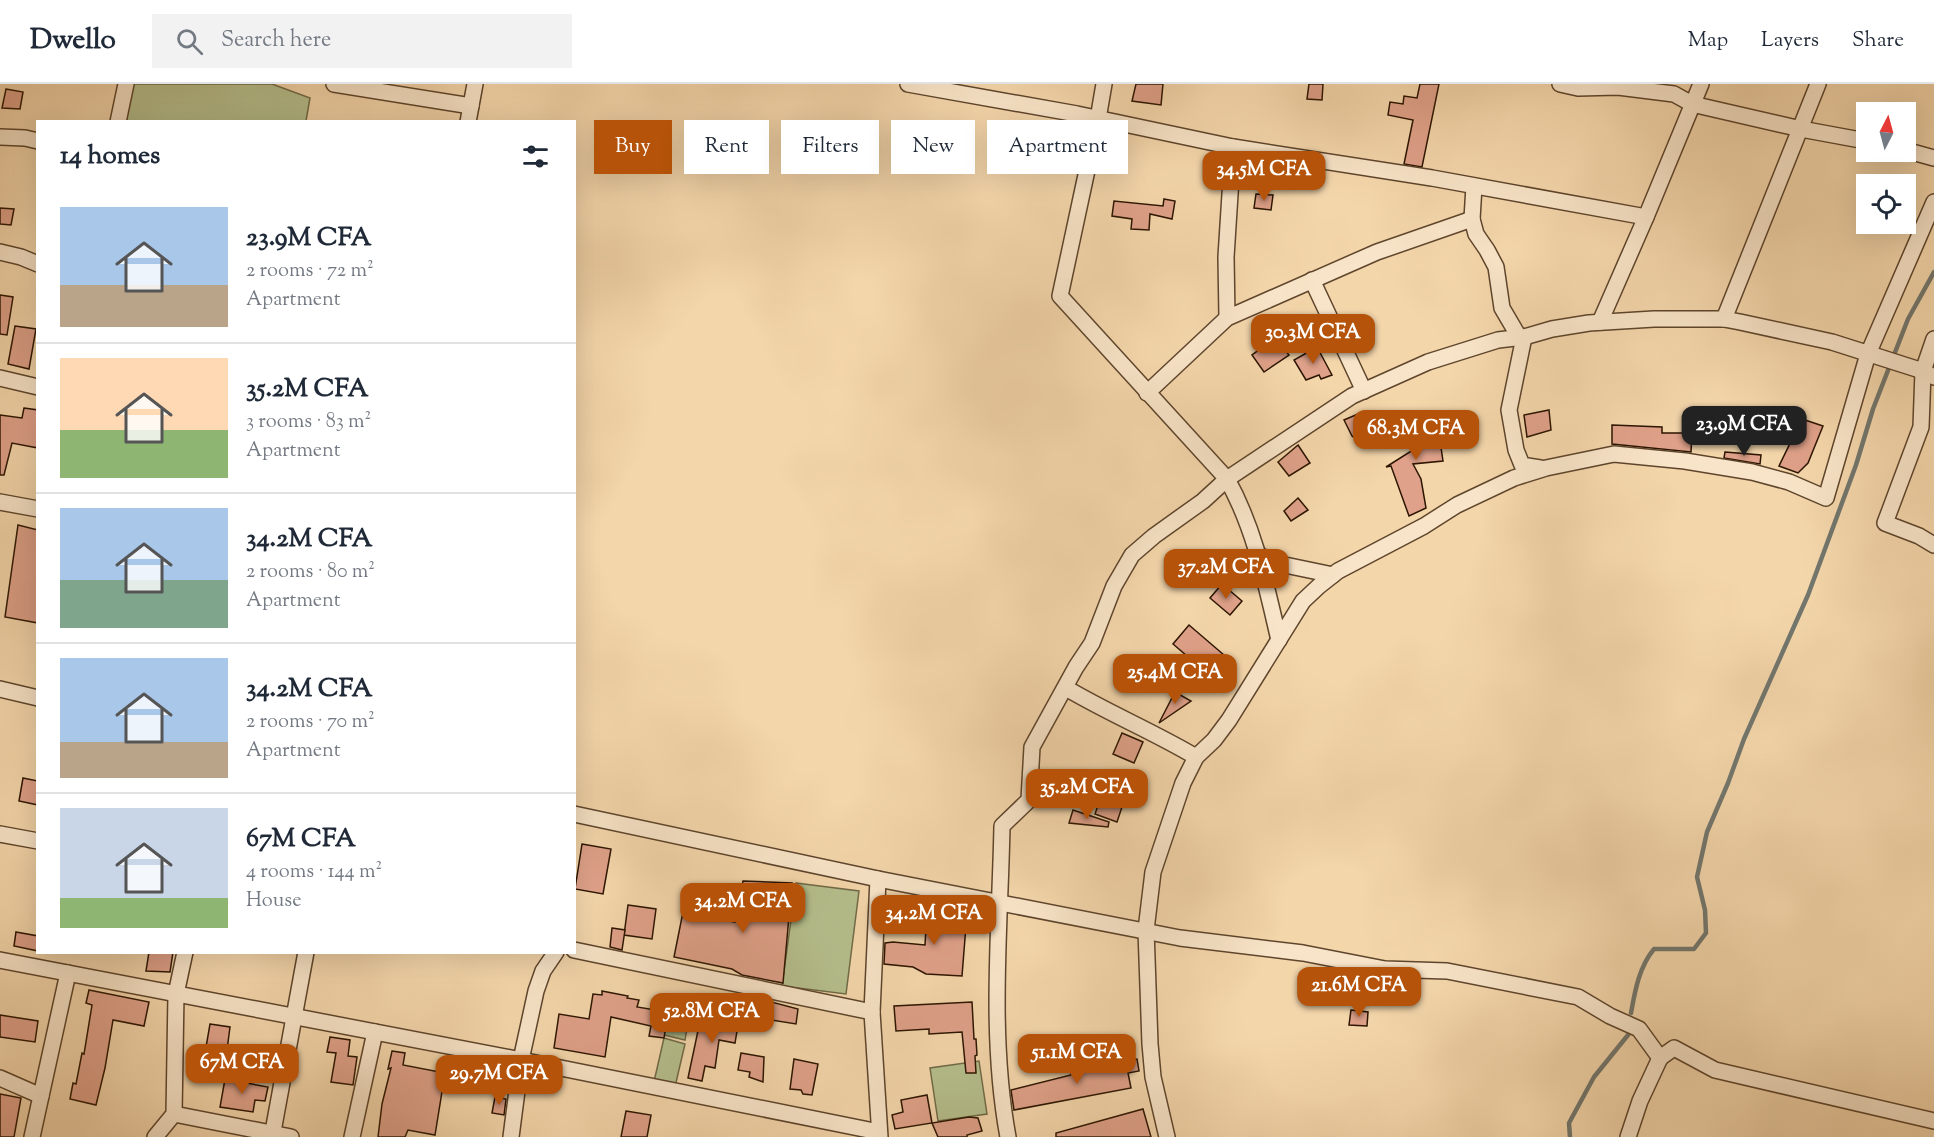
<!DOCTYPE html>
<meta charset="utf-8">
<style>
body{margin:0;font-family:"Sorts Mill Goudy",serif;background:#f2f2f3;color:#1f2937;height:100vh;display:flex;flex-direction:column;font-size:22px;white-space:nowrap}
*{box-sizing:border-box;margin:0}
p{font-size:20px;color:#747a83}
.icon{flex:none;width:33px;height:33px;fill:none;stroke:currentColor;stroke-width:2;stroke-linecap:round;stroke-linejoin:round}
.map{position:relative;flex:1;overflow:hidden}
.details{position:absolute;left:36px;top:36px;width:540px;height:834px;display:flex;flex-direction:column;background:#fff;border-radius:0px;box-shadow:0 6px 24px #0002}
.details>*{flex:none}
.hud{position:absolute;left:594px;top:36px;width:570px;height:54px;display:flex;gap:12px}
.needle{width:39px;rotate:6deg}
.tools{position:absolute;left:1856px;top:18px;display:grid;gap:12px}
.tools a{display:grid;place-items:center;width:60px;height:60px;border-radius:0px;background:#fff;box-shadow:0 6px 24px #0002;font-size:30px}
.price{position:absolute;translate:-50% -51px;padding:0 14px;border-radius:12px;background:#b45309;color:#fff;font-size:20px;line-height:39px;filter:drop-shadow(0 2px 3px #0008)}
.price::after{content:'';position:absolute;left:50%;top:36px;width:18px;height:14px;margin-left:-9px;background:inherit;clip-path:polygon(0 0,100% 0,50% 100%)}
.price.active{background:#222;color:#fff}
ul{padding:0;list-style:none}
li{display:flex;align-items:center;gap:18px;height:150px;padding:0 24px}
li+li{border-top:2px solid #e0e1e3}
li span{display:grid;place-items:center;flex:none;width:168px;height:120px;border-radius:0px;color:#555}
li>.icon{margin-inline-start:auto}
span .icon{width:72px;height:72px;fill:#fffc;stroke-width:1}
li b{font-size:26px}
h2{display:flex;justify-content:space-between;align-items:center;height:72px;padding:0 24px;font-size:26px}
.tag{padding:0 21px;border-radius:0px;background:#fff;box-shadow:0 6px 24px #0002;font-size:21px;line-height:54px}
.tag.active{background:#b45309;color:#fff}
header{display:flex;align-items:center;gap:36px;box-sizing:border-box;height:84px;padding:0 30px;background:#fff;border-bottom:2px solid #e0e1e3}
header strong{font-size:28px}
nav{display:flex;gap:33px;margin-inline-start:auto;font-size:21px}
.search{width:420px;height:54px;background:#f2f2f3;display:flex;align-items:center;gap:15px;box-sizing:border-box;padding:0 21px;border-radius:0px;color:#747a83;font-size:22px}
.map>svg:first-child{display:block}
</style>
<header>
<strong>Dwello</strong>
<div class="search"><svg class="icon" aria-label="search" viewBox="0 0 24 24"><circle cx="10" cy="10" r="6"/><path d="M15 15l6 6"/></svg>Search here</div>
<nav><a>Map</a><a>Layers</a><a>Share</a></nav>
</header>
<div class="map">
<svg width="1934" height="1053" viewBox="0 0 1934 1053">
<rect width="100%" height="100%" fill="#f4d6ab"/>
<filter id="stains"><feTurbulence type="fractalNoise" baseFrequency=".00333" numOctaves="4"/><feColorMatrix values="0 0 0 0 .2 0 0 0 0 .09 0 0 0 0 .02 0 0 0 .5 -.17"/></filter>
<radialGradient id="worn" r=".72"><stop offset=".6" stop-color="#630" stop-opacity="0"/><stop offset="1" stop-color="#630" stop-opacity=".3"/></radialGradient>
<g fill="#b5bf8d" stroke="#706a47" stroke-width="1.5">
<path d="M133 0H272L310 14 306 37 126 38Z"/>
<path d="M796 799 859 807 846 910 782 902Z"/>
<path d="M671 910 692 914 685 956 664 951Z"/>
<path d="M664 954 685 960 674 1007 653 1002Z"/>
<path d="M979 977 987 1030 938 1037 930 984Z"/>
</g>
<g fill="none" stroke-linecap="round" stroke-linejoin="round">
<g stroke="#72766d" stroke-width="4.5">
<path d="M1631 929C1635 907 1639 883 1654 865H1694L1706 849 1705 826 1697 793 1707 748 1728 699 1744 655 1808 511 1856 381 1873 325 1908 235 1934 188"/>
<path d="M1570 1053 1569 1039 1594 993 1628 951"/>
</g>
</g>
<g fill="#dfa189" stroke="#2c1501" stroke-width="1.5">
<path d="M1136 0H1163L1161 21 1132 17Z"/>
<path d="M1309 0H1323L1322 16 1307 15Z"/>
<path d="M1420 0H1439L1422 83 1404 80 1413 36 1388 31 1390 18 1403 20 1404 12 1417 14Z"/>
<path d="M6 5 23 8 20 25 2 24Z"/>
<path d="M1256 110 1273 111 1271 126 1254 124Z"/>
<path d="M1164 115 1175 117 1172 135 1150 130 1149 146 1131 145 1132 135 1112 132 1114 117 1163 122Z"/>
<path d="M0 124 14 125 11 141 0 140Z"/>
<path d="M0 211 13 213 7 251 0 250Z"/>
<path d="M15 242 36 245 29 285 8 280Z"/>
<path d="M1275 254 1289 271 1264 288 1252 271Z"/>
<path d="M1317 263 1332 291 1321 295 1319 291 1306 296 1294 276Z"/>
<path d="M24 324 38 326V364L12 359 4 391H0V331L22 334Z"/>
<path d="M1549 326 1551 346 1527 353 1524 331Z"/>
<path d="M1423 327 1435 358 1440 357 1443 377 1413 380 1421 395 1426 424 1409 432 1391 382 1386 383 1413 366 1401 335Z"/>
<path d="M1358 330 1365 346 1355 354 1352 352 1344 336Z"/>
<path d="M1802 335 1823 342 1808 379 1798 389 1779 382Z"/>
<path d="M1612 341 1662 343V349H1692L1691 368 1612 360Z"/>
<path d="M1298 361 1310 379 1289 392 1278 378Z"/>
<path d="M1725 368 1761 371 1760 380 1724 374Z"/>
<path d="M1298 414 1308 426 1291 437 1284 427Z"/>
<path d="M18 441 38 446V539L5 533Z"/>
<path d="M1222 500 1242 517 1230 531 1210 514Z"/>
<path d="M1189 541 1231 577 1215 596 1173 560Z"/>
<path d="M1175 608 1191 617 1159 639Z"/>
<path d="M1122 649 1143 658 1134 679 1113 670Z"/>
<path d="M23 694 38 697V721L19 717Z"/>
<path d="M1102 709 1124 717 1117 738 1095 730Z"/>
<path d="M1073 726 1109 738 1108 743 1069 739Z"/>
<path d="M582 760 611 765 603 810 575 805Z"/>
<path d="M743 797 792 799 783 899 742 891 732 885 674 873 683 828 735 838Z"/>
<path d="M628 821 656 825 652 855 624 851Z"/>
<path d="M927 827 967 829 962 892 926 890 913 883 884 880 885 859 893 858 925 861Z"/>
<path d="M612 844 625 846 622 866 610 863Z"/>
<path d="M16 848 38 852V867L14 862Z"/>
<path d="M149 868H173L170 888 146 887Z"/>
<path d="M89 906 149 918 144 942 113 936 105 984 96 1021 70 1015 73 999 76 1000 82 969 84 970 92 921 86 919Z"/>
<path d="M602 907 628 912 627 914 639 916 637 923 668 928 664 954 649 952 651 942 611 933 605 973 554 964 559 930 589 935 593 910 602 911Z"/>
<path d="M749 912 798 925 796 940 741 931 744 915 749 916Z"/>
<path d="M972 918 974 955H976L977 971 975 972 976 989H966L962 948 929 950V945L896 947 894 922Z"/>
<path d="M1351 926 1368 928 1367 942 1349 941Z"/>
<path d="M727 927 740 929 735 959 719 956 715 984 705 982 702 997 688 994 699 942 709 944 710 939 725 941Z"/>
<path d="M0 931 38 937 35 958 0 953Z"/>
<path d="M210 940 230 943 227 966 206 963Z"/>
<path d="M330 953 350 956 348 972 357 973 353 1001 331 998 336 969 327 968Z"/>
<path d="M392 967 405 969 403 981 445 989 435 1051 408 1046 405 1053H378L382 1020 391 984 388 985Z"/>
<path d="M741 969 764 973 763 998 749 993 750 988 738 986Z"/>
<path d="M794 975 818 980 812 1011 803 1010 801 1006 790 1005Z"/>
<path d="M1137 975 1139 987 1128 989 1131 1004 1014 1026 1011 1006 1071 991 1070 985Z"/>
<path d="M225 995 268 1003 265 1017 255 1016 253 1028 220 1023Z"/>
<path d="M0 1010 21 1014 14 1053H0Z"/>
<path d="M927 1011 932 1039 895 1045 892 1031 903 1028 901 1016Z"/>
<path d="M495 1013 506 1015 504 1031 492 1029Z"/>
<path d="M1143 1025 1151 1053H1056V1049Z"/>
<path d="M626 1027 651 1031 647 1053H621Z"/>
<path d="M969 1033 978 1034 982 1047 967 1051V1053H938L932 1039Z"/>
</g>
<g fill="none" stroke-linecap="round" stroke-linejoin="round">
<g stroke="#5e452c" stroke-width="18">
<g id="minor">
<path d="M334 0 471 22"/>
<path d="M908 0 1077 30 1233 63 1432 94 1646 133"/>
<path d="M1104 0 1098 35 1060 212 1227 395C1255 445 1266 501 1279 556"/>
<path d="M1560 0 1578 4 1618 3 1674 10 1692 20 1801 45 1866 57"/>
<path d="M118 38 126 0"/>
<path d="M468 38 475 0"/>
<path d="M0 53 25 54 38 57"/>
<path d="M1905 66 1934 74"/>
<path d="M1474 102 1472 135 1476 150 1487 166 1496 183 1502 224 1519 253"/>
<path d="M0 168 21 173 38 180"/>
<path d="M1312 196 1364 307"/>
<path d="M1227 234 1226 173 1233 63"/>
<path d="M1724 235 1818 0"/>
<path d="M1600 238 1646 133 1701 0"/>
<path d="M1524 253 1509 326 1516 366 1522 381 1540 384"/>
<path d="M1934 255 1923 287 1921 343 1885 439 1919 452 1934 461"/>
<path d="M0 294 38 303"/>
<path d="M1147 309 1227 234 1377 168 1472 135"/>
<path d="M0 418 38 425"/>
<path d="M1260 472 1285 481 1333 491"/>
<path d="M1066 604C1108 629 1154 648 1196 673"/>
<path d="M0 605 38 614"/>
<path d="M574 730 878 795 1180 854 1303 869 1385 885 1447 887 1578 913 1610 932 1639 945 1660 974 1674 964 1715 986 1934 1037"/>
<path d="M0 750 38 757"/>
<path d="M878 795 872 928 880 1053"/>
<path d="M574 866 872 928"/>
<path d="M0 876 521 976 879 1048"/>
<path d="M0 994 41 1012"/>
<path d="M174 1030 291 1053"/>
<path d="M32 1053 68 889"/>
<path d="M155 1053 174 1030 176 910 185 868"/>
<path d="M272 1053 306 868"/>
<path d="M352 1053 375 948"/>
<path d="M511 1053 521 976 536 907 543 887 556 868"/>
<path d="M1008 1053C989 950 1000 845 1002 742L1029 716 1032 663 1076 583 1092 559 1114 502 1132 471 1154 452 1203 417 1227 395 1352 312 1428 278 1498 256 1524 253 1552 245 1589 239 1654 235H1724L1740 238 1832 258 1923 287 1934 293"/>
<path d="M1167 1053 1153 993 1150 960 1146 846 1153 788 1183 699 1196 673 1214 656 1229 636 1303 517 1319 502 1338 487 1424 442 1457 421 1514 394 1546 384 1614 370 1685 377 1752 388 1789 398 1826 414 1868 270 1934 118"/>
<path d="M1628 1053 1640 1017 1660 974"/>
</g>
</g>
<use href="#minor" stroke="#f8e4c8" stroke-width="15"/>
</g>
<rect width="100%" height="100%" filter="url(#stains)"/>
<rect width="100%" height="100%" fill="url(#worn)"/>
</svg>
<div class="tools">
<a><svg class="needle" viewBox="-14 -14 28 28"><path d="M0-13l5 13h-10z" fill="#e53935"/><path d="M0 13l5-13h-10z" fill="#747a83"/></svg></a>
<a><svg class="icon" aria-label="locate" viewBox="0 0 24 24"><circle cx="12" cy="12" r="6"/><path d="M12 2v4M12 18v4M2 12h4M18 12h4"/></svg></a>
</div>
<b class="price" style="left:1264px;top:118px">34.5M CFA</b>
<b class="price" style="left:1313px;top:281px">30.3M CFA</b>
<b class="price active" style="left:1744px;top:373px">23.9M CFA</b>
<b class="price" style="left:1416px;top:377px">68.3M CFA</b>
<b class="price" style="left:1226px;top:516px">37.2M CFA</b>
<b class="price" style="left:1175px;top:621px">25.4M CFA</b>
<b class="price" style="left:1087px;top:736px">35.2M CFA</b>
<b class="price" style="left:743px;top:850px">34.2M CFA</b>
<b class="price" style="left:934px;top:862px">34.2M CFA</b>
<b class="price" style="left:1359px;top:934px">21.6M CFA</b>
<b class="price" style="left:712px;top:960px">52.8M CFA</b>
<b class="price" style="left:1077px;top:1001px">51.1M CFA</b>
<b class="price" style="left:242px;top:1011px">67M CFA</b>
<b class="price" style="left:499px;top:1022px">29.7M CFA</b>
<div class="hud">
<a class="tag active">Buy</a>
<a class="tag">Rent</a>
<a class="tag">Filters</a>
<a class="tag">New</a>
<a class="tag">Apartment</a>
</div>
<section class="details">
<h2>14 homes<svg class="icon" aria-label="filters" viewBox="0 0 24 24"><path d="M4 7h16M4 17h16"/><circle cx="9" cy="7" r="2"/><circle cx="15" cy="17" r="2"/></svg></h2>
<ul>
<li><span style="background:linear-gradient(#a9c7e8 65%,#b9a48a 0)"><svg class="icon" aria-label="home" viewBox="0 0 24 24"><path d="M3 11l9-7 9 7M6 9v11h12V9"/></svg></span><div><b>23.9M CFA</b><p>2 rooms · 72 m²</p><p>Apartment</p></div></li>
<li><span style="background:linear-gradient(#ffd9b3 60%,#8fb573 0)"><svg class="icon" aria-label="home" viewBox="0 0 24 24"><path d="M3 11l9-7 9 7M6 9v11h12V9"/></svg></span><div><b>35.2M CFA</b><p>3 rooms · 83 m²</p><p>Apartment</p></div></li>
<li><span style="background:linear-gradient(#a9c7e8 60%,#7fa58c 0)"><svg class="icon" aria-label="home" viewBox="0 0 24 24"><path d="M3 11l9-7 9 7M6 9v11h12V9"/></svg></span><div><b>34.2M CFA</b><p>2 rooms · 80 m²</p><p>Apartment</p></div></li>
<li><span style="background:linear-gradient(#a9c7e8 70%,#b9a48a 0)"><svg class="icon" aria-label="home" viewBox="0 0 24 24"><path d="M3 11l9-7 9 7M6 9v11h12V9"/></svg></span><div><b>34.2M CFA</b><p>2 rooms · 70 m²</p><p>Apartment</p></div></li>
<li><span style="background:linear-gradient(#c9d6e8 75%,#8fb573 0)"><svg class="icon" aria-label="home" viewBox="0 0 24 24"><path d="M3 11l9-7 9 7M6 9v11h12V9"/></svg></span><div><b>67M CFA</b><p>4 rooms · 144 m²</p><p>House</p></div></li>
</ul>
</section>
</div>
